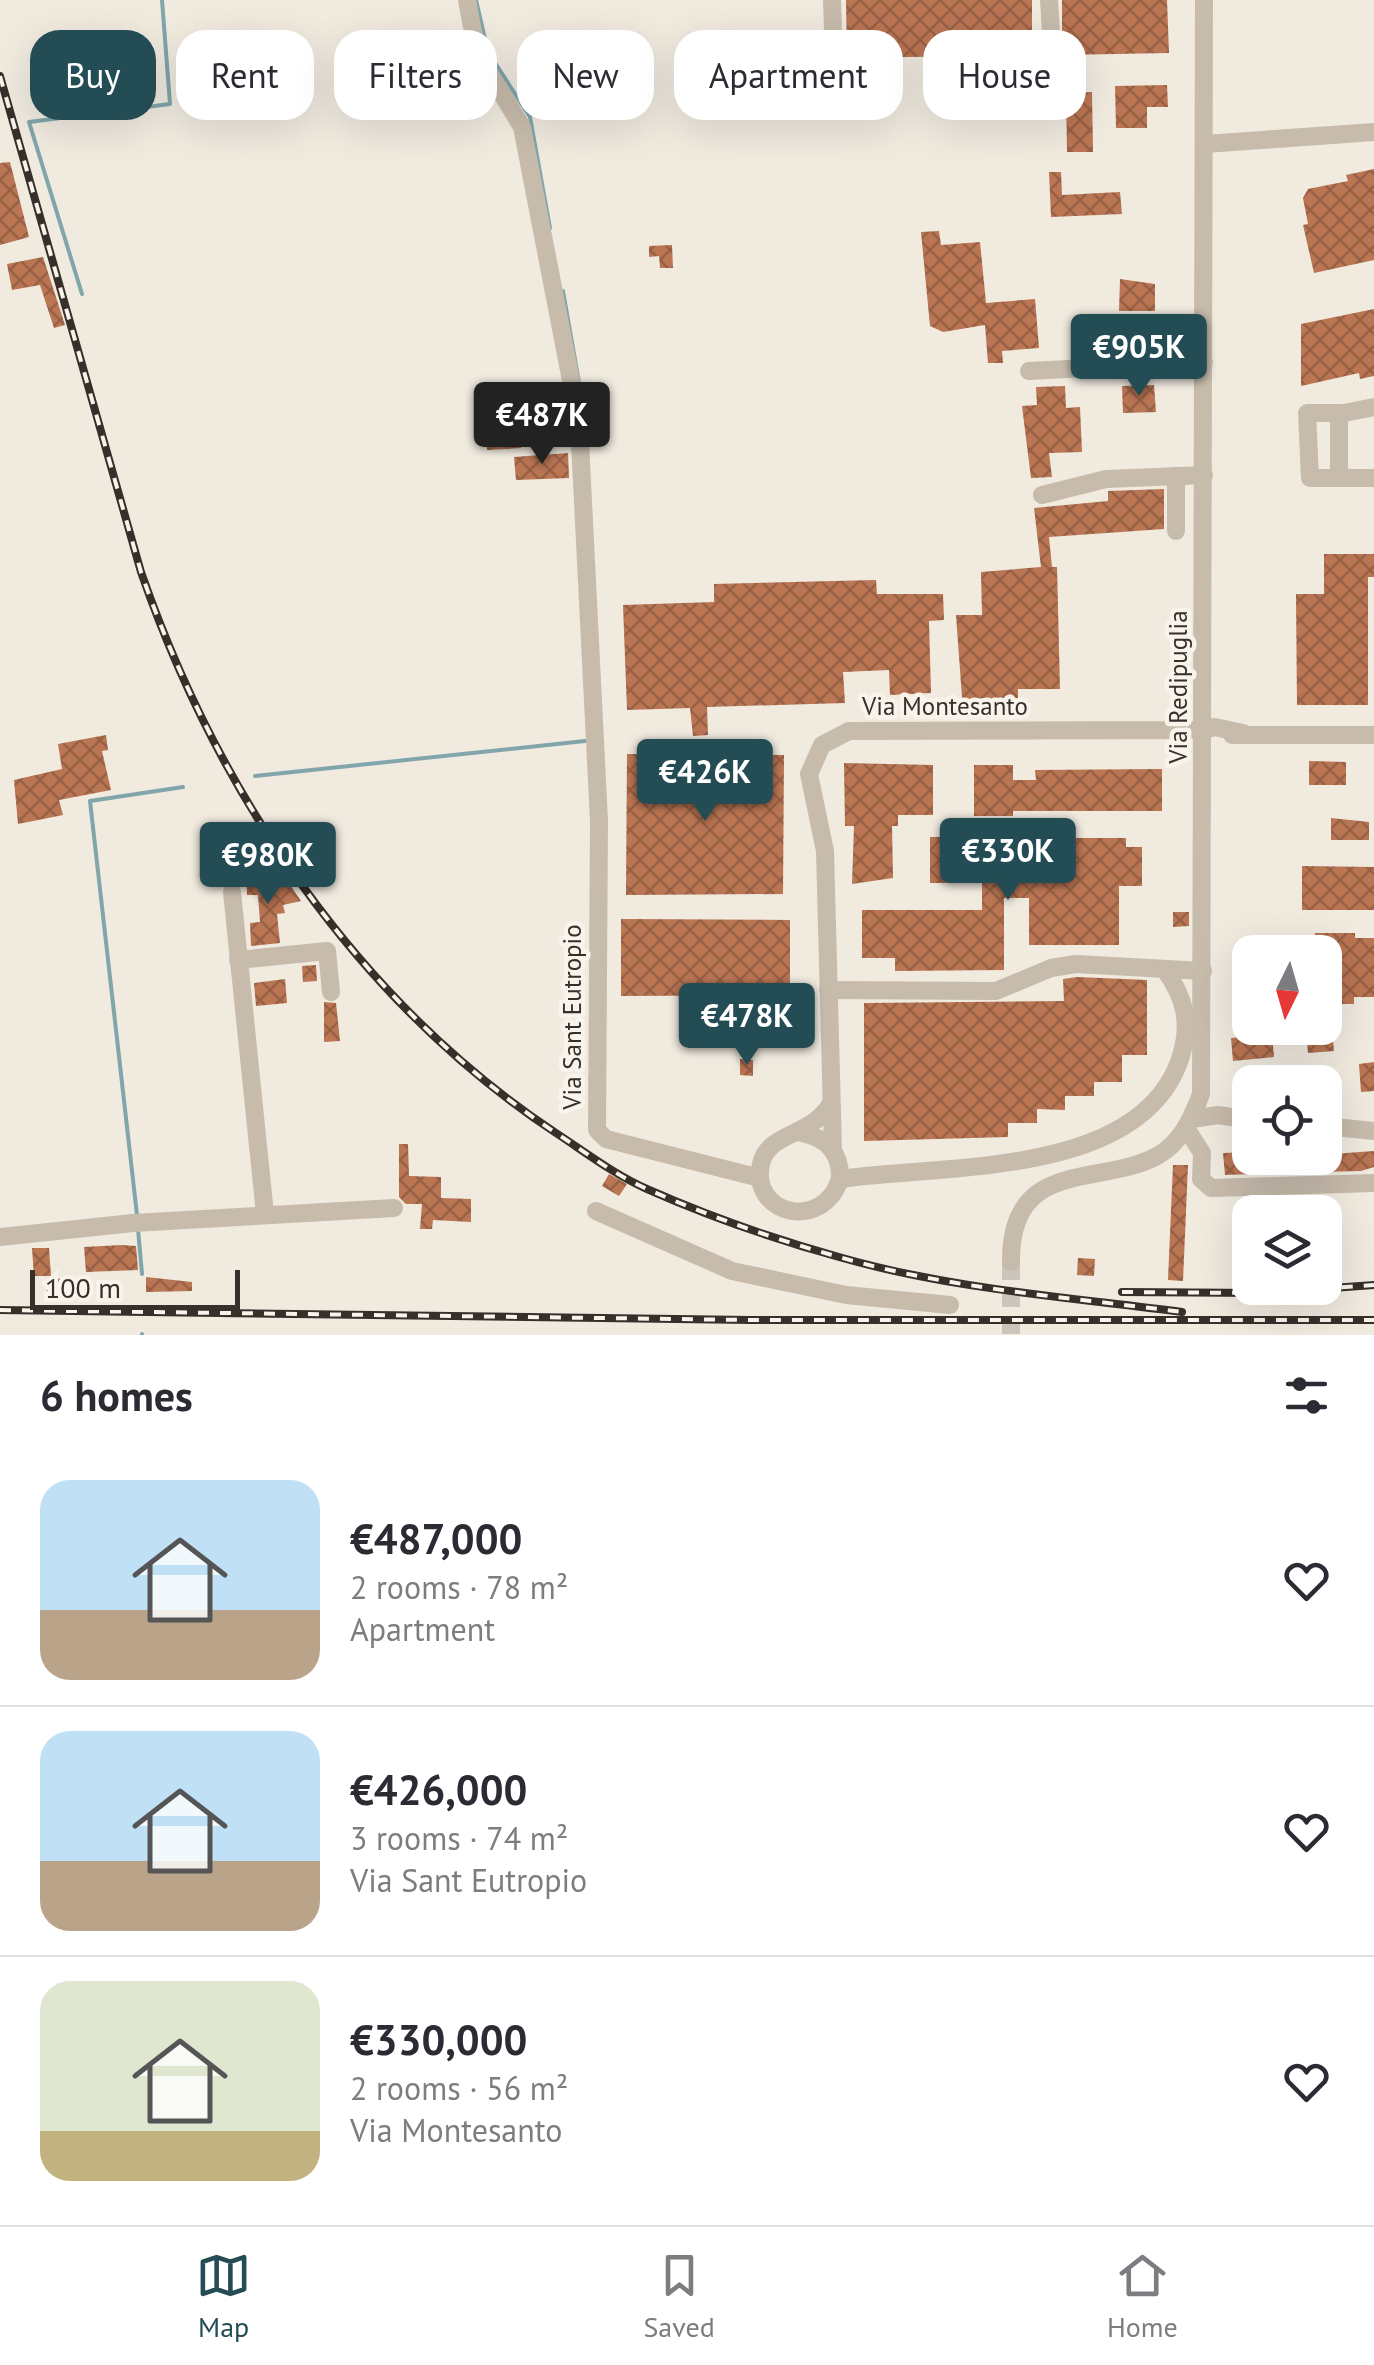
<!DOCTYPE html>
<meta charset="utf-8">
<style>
body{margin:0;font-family:"PT Sans",sans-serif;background:#f2f2f3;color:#2b2b33;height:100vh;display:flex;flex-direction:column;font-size:38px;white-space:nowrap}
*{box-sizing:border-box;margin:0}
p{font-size:32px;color:#7c7c81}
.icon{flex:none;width:55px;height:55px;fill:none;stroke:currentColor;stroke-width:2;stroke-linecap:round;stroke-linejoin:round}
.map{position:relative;height:1335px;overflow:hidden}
.drawer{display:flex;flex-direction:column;background:#fff;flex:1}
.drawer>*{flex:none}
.hud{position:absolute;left:30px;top:30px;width:1315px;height:90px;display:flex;gap:20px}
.needle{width:65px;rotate:185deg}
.tools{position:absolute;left:1232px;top:935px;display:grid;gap:20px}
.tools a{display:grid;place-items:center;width:110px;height:110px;border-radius:20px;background:#fff;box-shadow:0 10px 40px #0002;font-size:50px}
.scale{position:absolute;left:30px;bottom:25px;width:210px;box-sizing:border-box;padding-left:10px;border:5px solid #362f2a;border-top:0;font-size:28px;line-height:35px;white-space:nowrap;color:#362f2a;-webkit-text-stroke:8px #f8f3eb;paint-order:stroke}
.price{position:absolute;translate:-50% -85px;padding:0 22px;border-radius:10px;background:#244c54;color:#fff;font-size:32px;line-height:65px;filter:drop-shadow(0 2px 5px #0008)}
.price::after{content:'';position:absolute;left:50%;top:60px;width:30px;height:22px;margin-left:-15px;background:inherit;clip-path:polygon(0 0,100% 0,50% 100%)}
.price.current{background:#222;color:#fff}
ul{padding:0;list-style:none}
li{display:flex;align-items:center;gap:30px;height:250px;padding:0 40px}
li+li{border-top:2px solid #e1e1e2}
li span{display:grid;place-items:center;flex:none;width:280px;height:200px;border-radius:30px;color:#555}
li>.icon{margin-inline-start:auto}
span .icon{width:120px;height:120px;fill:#fffc;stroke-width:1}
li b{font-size:42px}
h2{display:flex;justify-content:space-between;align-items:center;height:120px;padding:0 40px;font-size:42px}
.pill{padding:0 35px;border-radius:30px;background:#fff;box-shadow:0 10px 40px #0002;font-size:35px;line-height:90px}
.pill.current{background:#244c54;color:#fff}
.tab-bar{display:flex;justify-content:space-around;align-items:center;height:140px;border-top:2px solid #e1e1e2;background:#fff;font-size:28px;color:#7c7c81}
.tab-bar a{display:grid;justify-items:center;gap:5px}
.tab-bar .current{color:#244c54}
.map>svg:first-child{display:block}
</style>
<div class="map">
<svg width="1374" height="1335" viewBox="0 0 1374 1335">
<defs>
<pattern id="building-cross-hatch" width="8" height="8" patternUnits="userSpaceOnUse" patternTransform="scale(2.5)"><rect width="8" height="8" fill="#ba7553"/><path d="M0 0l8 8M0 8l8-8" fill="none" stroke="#986045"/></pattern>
</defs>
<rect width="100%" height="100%" fill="#f0eadf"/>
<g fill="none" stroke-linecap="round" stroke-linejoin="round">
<g stroke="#81a5ab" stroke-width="4">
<path d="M476 0 488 52 530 117 550 228"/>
<path d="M563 291 588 434"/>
<path d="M82 294 29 122 170 104 162 0"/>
<path d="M255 776 585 741"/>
<path d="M137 1215 90 801 183 787"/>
<path d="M138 1229 142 1274"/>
<path d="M142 1334V1335"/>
</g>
</g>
<g fill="url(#building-cross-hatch)">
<path d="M846 0H1032V55L847 58Z"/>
<path d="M1062 0H1167L1169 53 1062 55Z"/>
<path d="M1167 85 1168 107H1147V128H1116L1115 86Z"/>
<path d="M1092 92 1093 152H1067L1066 93Z"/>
<path d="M10 162 29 237 0 245V163Z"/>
<path d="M1374 169V260L1314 273 1303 225 1308 224 1303 198 1308 189 1348 181 1346 175Z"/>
<path d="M1049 172H1061L1062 195 1120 192 1122 214 1051 217Z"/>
<path d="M939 231 941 245 980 242 986 303 1035 299 1039 348 1002 351 1003 363H988L985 325 943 332 930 326 921 232Z"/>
<path d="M672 245 673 268H660L659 256 649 257V246Z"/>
<path d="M43 257 65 325 54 328 40 285 12 290 7 264Z"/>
<path d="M1120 279 1155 284V311H1119Z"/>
<path d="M1374 309V376L1360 379 1359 373 1301 386V324Z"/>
<path d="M1154 385 1156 412 1123 413 1122 386Z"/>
<path d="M1065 386 1066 408 1080 407 1082 452 1049 453 1052 477 1031 478 1022 406 1037 405 1036 387Z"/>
<path d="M519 425 521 448 487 450 486 428Z"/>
<path d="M568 453 569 478 516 480 514 457Z"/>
<path d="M1164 489V529L1049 537 1052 567H1057L1060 689H1018V711H963L956 615H982L981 572 1041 567 1034 508 1108 501V491Z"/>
<path d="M1324 554H1374V577H1368V705H1297L1296 594H1324Z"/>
<path d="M876 580 877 594H943L944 620 929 621 931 693 890 695 889 670 843 672 845 703 707 707 708 735 693 736 690 708 627 710 623 605 714 602V584Z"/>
<path d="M106 735 108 750 102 751 111 790 59 800 63 815 18 824 14 780 62 769 58 744Z"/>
<path d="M627 754 784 755 783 894 626 895Z"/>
<path d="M1309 761 1346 762V785H1309Z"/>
<path d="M844 763 933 765V815H898V826H892L893 878 852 884 854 826H845Z"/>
<path d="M974 765H1013V780H1036L1035 770 1162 769V811H1013V816H974Z"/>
<path d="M1331 818 1369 822V840H1331Z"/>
<path d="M930 837H1009V883H1032L1033 838H1126V847H1142V886H1119V945H1029V898H1004V970L895 971V958H862V910H982V883H930Z"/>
<path d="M1302 866 1374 867V910H1302Z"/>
<path d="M269 871 272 887 289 883 301 901 283 905 285 913 277 914 280 943 251 946 250 923 260 922 258 895H247L246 873Z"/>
<path d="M1173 912H1189V926L1173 927Z"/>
<path d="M621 919 790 920V995L621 996Z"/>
<path d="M1315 933H1355V938H1374V997H1354V1004H1325V952H1315Z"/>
<path d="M316 965 317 981 303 982 302 966Z"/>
<path d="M1077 977 1147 980V1055H1122V1082H1094V1096H1065V1110L1037 1109V1123H1008V1137L864 1141V1003L1064 1001 1063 979Z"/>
<path d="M285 979 287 1003 256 1006 254 983Z"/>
<path d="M324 1002 336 1003 340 1041 324 1042Z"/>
<path d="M1332 1029 1334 1051 1308 1053 1306 1032Z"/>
<path d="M1272 1034 1274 1057 1233 1061 1231 1038Z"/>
<path d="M740 1059 753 1060V1076L740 1075Z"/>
<path d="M1374 1062V1091L1361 1092 1359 1064Z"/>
<path d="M399 1144H408L409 1176 441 1177V1198L471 1199V1222L433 1220 432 1229H420L422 1204H406L399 1197Z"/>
<path d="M1374 1151V1167L1361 1171 1279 1173 1278 1158Z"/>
<path d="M1250 1152 1252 1174 1225 1175 1223 1153Z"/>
<path d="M1173 1165H1188L1183 1281 1168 1280Z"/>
<path d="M609 1174 627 1184 619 1196 602 1186Z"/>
<path d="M122 1245 136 1246 138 1270 86 1272 84 1247Z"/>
<path d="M32 1248H49L51 1276H34Z"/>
<path d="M1078 1258 1095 1259 1094 1276 1077 1275Z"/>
<path d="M146 1277 192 1282V1291L146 1292Z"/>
<path d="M47 1278 65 1279V1291H47Z"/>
</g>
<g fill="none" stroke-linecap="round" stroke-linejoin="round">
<path stroke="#cbc5bb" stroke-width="18" stroke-dasharray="18 9" stroke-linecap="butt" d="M1011 1262V1335"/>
<g stroke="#c7bbac" stroke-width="18">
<path d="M467 0 477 53 522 127 579 422 599 821 597 1130 606 1139 760 1178"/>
<path d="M832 0 834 61"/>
<path d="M1049 0 1052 48"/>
<path d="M1205 144 1374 132"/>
<path d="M1029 371 1204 362"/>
<path d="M1374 407 1344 413H1307L1310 478H1374"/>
<path d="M1339 413V478"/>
<path d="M1042 495 1106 479 1204 475"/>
<path d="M1176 531V476"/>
<path d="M1232 735H1374"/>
<path d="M232 892 265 1214"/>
<path d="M238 960 327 951 331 992"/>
<path d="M828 990 996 991 1051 968 1076 964 1203 971"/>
<path d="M1192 1119 1218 1115 1250 1120"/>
<path d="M1325 1126 1374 1131"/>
<path d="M1186 1128 1202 1153 1201 1179 1211 1188 1374 1183"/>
<path d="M802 1133C827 1138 841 1153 840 1179 822 1233 750 1214 761 1164 768 1132 810 1137 830 1105"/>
<path d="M833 1150 825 851 809 774 822 745 849 731 1203 730 1215 727 1243 733"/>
<path d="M840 1179C941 1164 1143 1179 1181 1056 1191 1023 1185 998 1165 970"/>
<path d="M596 1211 732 1271 846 1295 950 1305"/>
<path d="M0 1237 133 1223 394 1208"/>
<path d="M1011 1262C1010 1157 1100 1187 1157 1156 1181 1143 1192 1118 1201 1094L1204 0"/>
</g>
<g stroke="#362f2a" stroke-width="8">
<g id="rail">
<path d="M0 76 141 572C218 794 358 1002 556 1133 585 1152 615 1175 647 1189 708 1216 774 1239 839 1257 950 1289 1067 1297 1182 1312"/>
<path d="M1122 1292 1262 1293 1374 1285"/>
<path d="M0 1310 750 1320H1374"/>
</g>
</g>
<use href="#rail" stroke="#f8f3eb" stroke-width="4" stroke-dasharray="11" stroke-linecap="butt"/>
</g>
<g text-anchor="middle" stroke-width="9" stroke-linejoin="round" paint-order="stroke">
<g font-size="25" fill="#362f2a" stroke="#f8f3eb">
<text transform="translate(1178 687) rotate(-90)" y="9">Via Redipuglia</text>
<text x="945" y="715">Via Montesanto</text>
<text transform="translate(572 1017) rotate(-90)" y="9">Via Sant Eutropio</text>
</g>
</g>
</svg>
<div class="tools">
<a><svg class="needle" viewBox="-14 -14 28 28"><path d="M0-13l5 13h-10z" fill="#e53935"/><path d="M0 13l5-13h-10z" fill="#7c7c81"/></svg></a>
<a><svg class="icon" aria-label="locate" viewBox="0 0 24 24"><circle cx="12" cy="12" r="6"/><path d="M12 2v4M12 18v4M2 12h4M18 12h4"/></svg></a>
<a><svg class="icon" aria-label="layers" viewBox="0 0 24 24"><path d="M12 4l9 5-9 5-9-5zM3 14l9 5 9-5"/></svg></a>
</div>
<div class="scale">100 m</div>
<b class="price" style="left:1139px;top:399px">€905K</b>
<b class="price current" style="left:542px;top:467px">€487K</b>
<b class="price" style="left:705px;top:824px">€426K</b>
<b class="price" style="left:1008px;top:903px">€330K</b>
<b class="price" style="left:268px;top:907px">€980K</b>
<b class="price" style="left:747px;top:1068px">€478K</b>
<div class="hud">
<a class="pill current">Buy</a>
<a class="pill">Rent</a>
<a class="pill">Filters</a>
<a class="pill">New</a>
<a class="pill">Apartment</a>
<a class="pill">House</a>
</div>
</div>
<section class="drawer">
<h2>6 homes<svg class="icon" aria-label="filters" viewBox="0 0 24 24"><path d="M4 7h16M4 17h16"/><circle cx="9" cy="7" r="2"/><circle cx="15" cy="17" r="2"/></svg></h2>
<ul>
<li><span style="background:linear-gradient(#bfe0f5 65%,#b9a48a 0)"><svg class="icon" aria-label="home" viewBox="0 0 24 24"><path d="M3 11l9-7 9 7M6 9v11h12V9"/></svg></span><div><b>€487,000</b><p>2 rooms · 78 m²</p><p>Apartment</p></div><svg class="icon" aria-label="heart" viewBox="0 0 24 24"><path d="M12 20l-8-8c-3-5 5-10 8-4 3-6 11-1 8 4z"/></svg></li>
<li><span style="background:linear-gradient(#bfe0f5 65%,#b9a48a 0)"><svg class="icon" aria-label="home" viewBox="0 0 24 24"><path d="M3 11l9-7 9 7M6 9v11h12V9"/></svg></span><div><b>€426,000</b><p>3 rooms · 74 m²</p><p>Via Sant Eutropio</p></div><svg class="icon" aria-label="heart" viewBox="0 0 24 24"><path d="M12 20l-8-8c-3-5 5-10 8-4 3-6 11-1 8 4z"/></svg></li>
<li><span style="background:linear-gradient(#dfe7d0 75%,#c2b280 0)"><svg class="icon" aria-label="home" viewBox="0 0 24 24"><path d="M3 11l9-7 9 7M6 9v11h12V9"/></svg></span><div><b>€330,000</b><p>2 rooms · 56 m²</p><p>Via Montesanto</p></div><svg class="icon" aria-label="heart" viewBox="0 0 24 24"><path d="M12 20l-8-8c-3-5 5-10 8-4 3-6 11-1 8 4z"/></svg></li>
</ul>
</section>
<nav class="tab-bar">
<a class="current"><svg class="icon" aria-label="map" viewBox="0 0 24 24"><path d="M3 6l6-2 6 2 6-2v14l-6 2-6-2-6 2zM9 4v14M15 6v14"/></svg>Map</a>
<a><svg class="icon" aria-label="saved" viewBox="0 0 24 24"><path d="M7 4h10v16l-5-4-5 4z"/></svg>Saved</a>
<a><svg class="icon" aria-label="home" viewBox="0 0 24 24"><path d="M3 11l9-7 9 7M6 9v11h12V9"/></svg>Home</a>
</nav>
